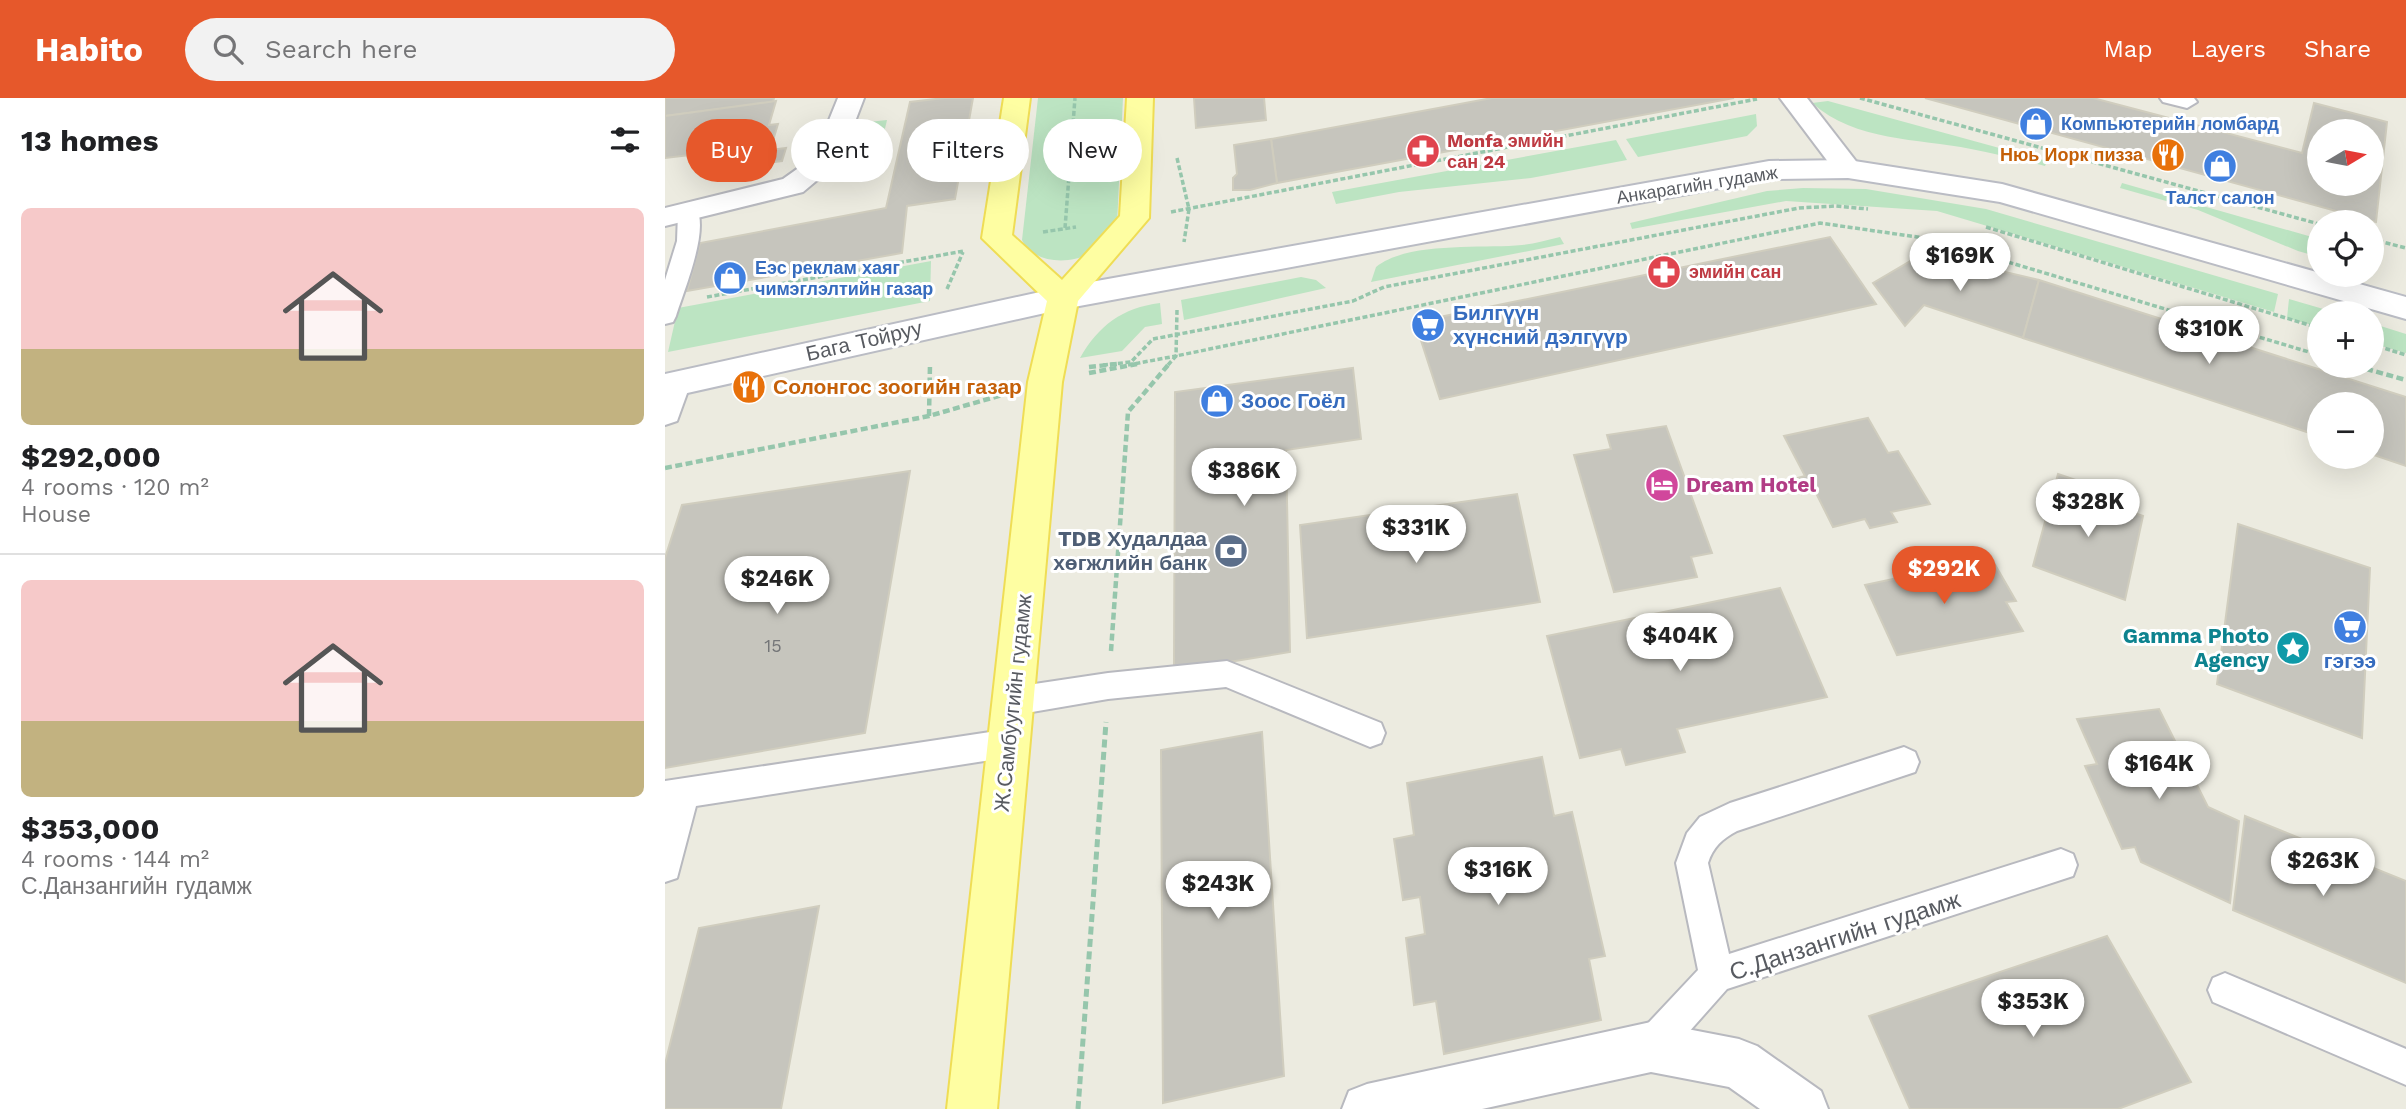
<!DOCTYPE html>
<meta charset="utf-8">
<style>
body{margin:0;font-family:"Work Sans",sans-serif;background:#f2f2f2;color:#202124;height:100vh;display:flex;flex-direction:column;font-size:26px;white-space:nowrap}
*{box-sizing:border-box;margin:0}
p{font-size:23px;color:#757577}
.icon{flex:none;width:38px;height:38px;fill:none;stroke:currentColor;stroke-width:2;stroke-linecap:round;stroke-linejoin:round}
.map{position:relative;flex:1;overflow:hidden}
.side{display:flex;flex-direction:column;background:#fff;width:665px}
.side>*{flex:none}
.guide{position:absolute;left:21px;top:21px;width:665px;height:63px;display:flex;gap:14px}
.needle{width:46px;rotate:80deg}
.tools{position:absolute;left:1642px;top:21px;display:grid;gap:14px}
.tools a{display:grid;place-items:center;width:77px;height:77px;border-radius:50%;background:#fff;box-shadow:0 7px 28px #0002;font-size:35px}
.price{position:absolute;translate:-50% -60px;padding:0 16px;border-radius:24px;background:#fff;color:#222;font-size:23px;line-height:46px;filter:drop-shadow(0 2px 4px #0008)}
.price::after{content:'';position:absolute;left:50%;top:42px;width:21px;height:16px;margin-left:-10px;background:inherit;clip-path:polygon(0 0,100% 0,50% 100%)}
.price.active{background:#e6582b;color:#fff}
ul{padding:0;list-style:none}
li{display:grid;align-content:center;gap:14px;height:371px;padding:0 21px}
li+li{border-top:2px solid #e0e0e0}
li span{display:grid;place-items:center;height:217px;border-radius:10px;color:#555}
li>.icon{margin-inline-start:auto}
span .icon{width:126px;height:126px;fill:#fffc;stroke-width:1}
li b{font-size:30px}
h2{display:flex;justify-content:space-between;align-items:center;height:84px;padding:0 21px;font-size:30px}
.chip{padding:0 24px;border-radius:32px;background:#fff;box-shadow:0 7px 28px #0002;font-size:24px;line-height:63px}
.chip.active{background:#e6582b;color:#fff}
header{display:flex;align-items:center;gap:42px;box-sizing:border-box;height:98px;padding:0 35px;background:#e6582b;color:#fff}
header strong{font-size:33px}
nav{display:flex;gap:38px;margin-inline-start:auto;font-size:24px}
.search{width:490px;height:63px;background:#f2f2f2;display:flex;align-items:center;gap:18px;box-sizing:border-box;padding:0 24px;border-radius:38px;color:#757577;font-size:26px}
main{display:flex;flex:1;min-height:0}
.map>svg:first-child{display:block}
</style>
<header>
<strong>Habito</strong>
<div class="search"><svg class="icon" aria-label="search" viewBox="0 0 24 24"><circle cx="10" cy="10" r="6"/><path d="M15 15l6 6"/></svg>Search here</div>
<nav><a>Map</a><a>Layers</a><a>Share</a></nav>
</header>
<main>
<section class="side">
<h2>13 homes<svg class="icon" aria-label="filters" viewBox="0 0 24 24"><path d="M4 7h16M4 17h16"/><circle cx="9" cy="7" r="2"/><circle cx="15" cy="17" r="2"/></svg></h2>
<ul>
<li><span style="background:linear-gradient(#f6c9c9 65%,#c2b280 0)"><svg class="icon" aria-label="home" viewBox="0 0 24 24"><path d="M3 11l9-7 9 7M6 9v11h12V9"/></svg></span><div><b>$292,000</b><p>4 rooms · 120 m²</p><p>House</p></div></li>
<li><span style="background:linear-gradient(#f6c9c9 65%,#c2b280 0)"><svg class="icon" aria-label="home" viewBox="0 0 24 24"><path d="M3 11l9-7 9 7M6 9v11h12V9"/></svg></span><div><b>$353,000</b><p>4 rooms · 144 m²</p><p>С.Данзангийн гудамж</p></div></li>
</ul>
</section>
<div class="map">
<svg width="1741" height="1011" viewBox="0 0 1741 1011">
<rect width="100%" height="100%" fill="#ecebe0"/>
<g fill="#bce4c2">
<path d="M373 0H458L452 127C443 136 434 150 423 156 403 167 368 165 357 142Z"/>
<path d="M1163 3 1382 63 1380 68C1355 62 1331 56 1306 51 1252 40 1191 44 1147 5Z"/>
<path d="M1091 16 1092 28 1082 38 973 59 961 41Z"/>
<path d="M222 22 212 65 173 70 185 26Z"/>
<path d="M951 42 962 62 866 80 734 94 671 106 667 94Z"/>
<path d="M1457 85 1654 141V159L1633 153 1533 112 1455 90Z"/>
<path d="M1138 90 1201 91 1321 111 1613 196 1609 214 1272 113 1121 103 967 131 965 125 1102 93Z"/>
<path d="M895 139 899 146 706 184 711 169C743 143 817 151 857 147 869 146 882 142 895 139Z"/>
<path d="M266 163 265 203 3 254 13 210Z"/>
<path d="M636 179 651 182 661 190 519 222 516 202Z"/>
<path d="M1624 201 1672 215H1654V229L1622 220Z"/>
<path d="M495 205 497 226 480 229 457 253 415 260C434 227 457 210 495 205Z"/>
<path d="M1706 225 1741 236V255L1706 245Z"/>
</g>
<g fill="#c6c5bd" stroke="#d0cdbe" stroke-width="2" fill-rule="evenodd">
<path d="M0 0H109L108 4 0 18Z"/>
<path d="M279 0H308L290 101 242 108 237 155 22 193 35 145 221 110 245 4Z"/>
<path d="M529 0H599L601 22 531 30Z"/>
<path d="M827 0H1069L612 85 606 41Z"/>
<path d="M1260 0H1428L1637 55 1649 5 1722 24 1711 124ZM1654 33H1706V86H1654Z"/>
<path d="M111 3 104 27 113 26 107 46 97 53 80 54 75 51 0 60V18Z"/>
<path d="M606 41 612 85 585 92H568V80L572 76 569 47Z"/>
<path d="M121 50 117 63 93 66 97 53Z"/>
<path d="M1165 139 1211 206 775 301 750 224Z"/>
<path d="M1259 155 1374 182 1358 240 1259 207 1240 228 1208 185Z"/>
<path d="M1374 182 1741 299V368L1706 356V306H1654V338L1358 240Z"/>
<path d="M688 270 696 341 621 352 625 554 509 573 510 294Z"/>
<path d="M1203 320 1223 355 1233 353 1265 406 1226 414 1232 424 1205 430 1200 421 1168 429 1150 393 1137 396 1129 381 1140 378 1119 338Z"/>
<path d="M1001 328 1047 455 1026 459 1032 479 949 494 909 357 946 351 942 337Z"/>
<path d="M245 373 200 635 0 670V460L17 407Z"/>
<path d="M1393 376 1437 391 1434 403 1478 418 1460 502 1368 468Z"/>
<path d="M852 396 875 504 642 540 635 427Z"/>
<path d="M1573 426 1705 470 1697 640 1552 586Z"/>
<path d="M1271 463 1276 473 1328 463 1351 503 1341 504 1358 533 1232 557 1200 487 1247 477 1243 469Z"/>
<path d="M1115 490 1162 599 1012 631 1020 654 961 667 956 651 915 660 882 538Z"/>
<path d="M1494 611 1543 709 1574 723 1565 805 1476 764 1470 749 1457 751 1420 668 1432 666 1412 621Z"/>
<path d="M597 634 619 978 498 1005 496 652Z"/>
<path d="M877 659 889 718 907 714 940 858 924 861 936 922 779 956 771 903 749 907 741 840 760 836 755 799 738 802 729 741 749 737 742 685Z"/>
<path d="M1580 718 1741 783V885L1568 812Z"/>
<path d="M154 808 116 1011H0V966L34 830Z"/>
<path d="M1442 838 1526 984 1453 1011H1245L1204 918Z"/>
</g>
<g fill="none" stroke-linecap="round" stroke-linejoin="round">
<g stroke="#b8b9bf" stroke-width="4">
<g id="service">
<path d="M1495 0H1529L1532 4 1522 10 1498 4Z"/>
<path d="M24 108 31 110C45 131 18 195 11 218L8 224 0 226V182L12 143 13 115 17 110Z"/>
<path d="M562 563 716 625 720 635 716 645 705 649 561 589 443 601 349 617 338 613 334 603 338 593 349 589 443 575Z"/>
<path d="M345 631 356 635 360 645 356 655 345 659 31 708 12 780 0 784V683Z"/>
<path d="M1239 649 1250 654 1254 664 1250 674 1072 733C1057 741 1048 749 1043 765L1064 856 1396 751 1408 756 1412 767 1408 778 1062 891 999 962 986 967 973 962 968 949 973 936 1033 872 1011 765 1022 735 1035 719 1065 705Z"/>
<path d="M1560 875 1741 951V987L1548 904 1543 892 1548 880Z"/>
</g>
</g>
<g stroke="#b8b9bf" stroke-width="4">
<g id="minor">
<path d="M173 0H199L175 63 138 94 0 128V110L118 81 149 59Z"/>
<path d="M1115 0H1142L1197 71 1193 77 1183 80 1173 77Z"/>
<path d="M8 275 20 278 25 287 12 323 0 327V277Z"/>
<path d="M986 924 1074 941 1092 948 1156 993 1163 1011H1095L1064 989 986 974 817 1011H677L684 993 702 986Z"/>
</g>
</g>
<g stroke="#babcc4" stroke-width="4">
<path id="secondary" d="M1183 62 1337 86 1741 199V221L1335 104 1183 80 1104 81 398 211 0 300V276L398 189 1104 63Z"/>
</g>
<g stroke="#efdd55" stroke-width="4">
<path id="primary" d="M339 0H365L347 137 397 182 455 118 462 0H488L484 120 413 203 397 284 332 1011H282L363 284 382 203 317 140Z"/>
</g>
<g stroke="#96c6ac" stroke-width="3.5" stroke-dasharray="5 2.5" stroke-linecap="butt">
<path d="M1195 0 1654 126"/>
<path d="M512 60 524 111 519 144"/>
<path d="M506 114 1092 1"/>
<path d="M1321 129 1654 230"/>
<path d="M400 130 410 0"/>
<path d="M378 134 411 129"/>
<path d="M1706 141 1741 150"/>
<path d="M282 191 298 154"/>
<path d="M42 199 299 153"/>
<path d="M1706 246 1741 257"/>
<path d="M438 267 466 264 488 241 688 203 719 189 1134 110 1171 108 1203 111"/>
<path d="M463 267 511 258 512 212"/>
<path d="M503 267 511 258 1155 125 1266 141 1654 257"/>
</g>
<g stroke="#96c6ac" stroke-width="4.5" stroke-dasharray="7 3.5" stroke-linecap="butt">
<path d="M1691 268 1741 282"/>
<path d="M424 269 452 266"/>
<path d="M424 275 472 266"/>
<path d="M264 318 265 266"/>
<path d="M0 370 264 318 337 297"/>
<path d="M446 553 463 314 504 266"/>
</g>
<path stroke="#96c6ac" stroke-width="5" stroke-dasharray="8 4.5" stroke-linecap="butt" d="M413 1011 441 624"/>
<use href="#service" fill="#fff" fill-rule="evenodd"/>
<use href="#minor" fill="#fff" fill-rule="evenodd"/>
<use href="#secondary" fill="#fff" fill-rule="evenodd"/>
<use href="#primary" fill="#fefea2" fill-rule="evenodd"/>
</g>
<defs>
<g id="shop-disc" transform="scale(1.75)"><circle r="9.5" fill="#3f7fe0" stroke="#fff"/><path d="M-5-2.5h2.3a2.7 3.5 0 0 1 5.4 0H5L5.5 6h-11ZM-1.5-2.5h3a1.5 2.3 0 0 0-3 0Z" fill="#fff"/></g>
<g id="pharmacy-disc" transform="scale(1.75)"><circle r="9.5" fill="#e0444e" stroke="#fff"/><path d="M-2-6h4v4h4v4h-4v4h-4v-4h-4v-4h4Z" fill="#fff"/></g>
<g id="restaurant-disc" transform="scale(1.75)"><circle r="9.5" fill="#e8710a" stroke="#fff"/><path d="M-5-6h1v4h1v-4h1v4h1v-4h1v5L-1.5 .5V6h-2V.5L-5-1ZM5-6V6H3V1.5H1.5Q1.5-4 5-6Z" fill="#fff"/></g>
<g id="supermarket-disc" transform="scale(1.75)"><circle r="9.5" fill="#3f7fe0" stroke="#fff"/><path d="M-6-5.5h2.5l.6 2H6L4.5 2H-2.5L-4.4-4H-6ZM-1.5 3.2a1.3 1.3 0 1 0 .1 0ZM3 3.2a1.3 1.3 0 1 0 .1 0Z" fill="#fff"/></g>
<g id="hotel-disc" transform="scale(1.75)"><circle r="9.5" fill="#d1479c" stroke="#fff"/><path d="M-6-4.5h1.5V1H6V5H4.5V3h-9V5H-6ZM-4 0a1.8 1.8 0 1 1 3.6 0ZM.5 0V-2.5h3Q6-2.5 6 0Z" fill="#fff"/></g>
<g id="bank-disc" transform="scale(1.75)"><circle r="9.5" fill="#5c6f8a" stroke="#fff"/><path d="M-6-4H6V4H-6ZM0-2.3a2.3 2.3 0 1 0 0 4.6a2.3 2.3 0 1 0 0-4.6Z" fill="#fff"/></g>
<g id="sight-disc" transform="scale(1.75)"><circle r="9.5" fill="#0f9aa8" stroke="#fff"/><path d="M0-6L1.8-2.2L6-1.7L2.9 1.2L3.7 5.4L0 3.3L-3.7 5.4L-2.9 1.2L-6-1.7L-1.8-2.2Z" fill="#fff"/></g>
</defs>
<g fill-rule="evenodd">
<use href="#shop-disc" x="1371" y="26"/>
<use href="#pharmacy-disc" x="758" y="53"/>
<use href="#restaurant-disc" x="1503" y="57"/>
<use href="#shop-disc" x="1555" y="68"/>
<use href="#pharmacy-disc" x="999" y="174"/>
<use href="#shop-disc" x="65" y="180"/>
<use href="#supermarket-disc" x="763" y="227"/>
<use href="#restaurant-disc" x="84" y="289"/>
<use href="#shop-disc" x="552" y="303"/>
<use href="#hotel-disc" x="997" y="387"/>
<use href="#bank-disc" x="566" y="453"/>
<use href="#supermarket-disc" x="1685" y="529"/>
<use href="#sight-disc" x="1628" y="550"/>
</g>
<g text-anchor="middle" stroke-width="6" stroke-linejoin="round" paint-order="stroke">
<g font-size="18" font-weight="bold" fill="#366cbe" stroke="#fff" text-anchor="start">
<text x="1396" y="32">Компьютерийн ломбард</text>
<text x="1555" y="106" text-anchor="middle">Талст салон</text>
<text x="90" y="176">Еэс реклам хаяг<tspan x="90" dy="21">чимэглэлтийн газар</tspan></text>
</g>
<g font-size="18" font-weight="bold" fill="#be3a42" stroke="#fff" text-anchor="start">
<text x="782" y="49">Monfa эмийн<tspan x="782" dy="21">сан 24</tspan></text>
<text x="1024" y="180">эмийн сан</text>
</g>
<g font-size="18" font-weight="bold" fill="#c56008" stroke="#fff" text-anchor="end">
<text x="1478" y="63">Нюь Иорк пизза</text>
</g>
<g font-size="18" fill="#585b61" stroke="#fff">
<text transform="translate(1032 87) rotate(-9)" y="6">Анкарагийн гудамж</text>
</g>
<g font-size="18" fill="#747678">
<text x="108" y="554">15</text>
</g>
<g font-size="21" font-weight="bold" fill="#366cbe" stroke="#fff" text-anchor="start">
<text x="788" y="222">Билгүүн<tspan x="788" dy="24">хүнсний дэлгүүр</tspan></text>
<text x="576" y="310">Зоос Гоёл</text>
<text x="1685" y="570" text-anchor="middle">гэгээ</text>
</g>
<g font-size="21" fill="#585b61" stroke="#fff">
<text transform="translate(199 243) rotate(-13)" y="7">Бага Тойруу</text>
<text transform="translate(348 605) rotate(-84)" y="7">Ж.Самбуугийн гудамж</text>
</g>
<g font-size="21" font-weight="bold" fill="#c56008" stroke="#fff" text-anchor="start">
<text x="108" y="296">Солонгос зоогийн газар</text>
</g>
<g font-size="21" font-weight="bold" fill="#b23c85" stroke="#fff" text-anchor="start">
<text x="1021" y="394">Dream Hotel</text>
</g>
<g font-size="21" font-weight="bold" fill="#4e5e75" stroke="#fff" text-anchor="end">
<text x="542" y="448">TDB Худалдаа<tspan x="542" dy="24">хөгжлийн банк</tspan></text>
</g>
<g font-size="21" font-weight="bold" fill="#0d838f" stroke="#fff" text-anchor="end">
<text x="1604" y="545">Gamma Photo<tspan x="1604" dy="24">Agency</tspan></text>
</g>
<g font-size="24" fill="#585b61" stroke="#fff">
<text transform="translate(1180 838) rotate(-18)" y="8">С.Данзангийн гудамж</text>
</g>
</g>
</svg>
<div class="tools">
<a><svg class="needle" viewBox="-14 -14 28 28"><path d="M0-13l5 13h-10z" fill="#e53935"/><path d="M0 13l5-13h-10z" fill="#757577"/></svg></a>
<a><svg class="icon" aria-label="locate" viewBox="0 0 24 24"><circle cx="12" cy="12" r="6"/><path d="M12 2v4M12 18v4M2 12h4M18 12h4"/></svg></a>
<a>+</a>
<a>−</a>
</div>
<b class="price" style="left:1295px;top:195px">$169K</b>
<b class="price" style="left:1544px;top:268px">$310K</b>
<b class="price" style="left:579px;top:410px">$386K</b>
<b class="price" style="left:1423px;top:441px">$328K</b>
<b class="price" style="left:751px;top:467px">$331K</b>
<b class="price active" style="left:1279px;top:508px">$292K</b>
<b class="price" style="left:112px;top:518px">$246K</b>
<b class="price" style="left:1015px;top:575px">$404K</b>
<b class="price" style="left:1494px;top:703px">$164K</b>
<b class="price" style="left:1658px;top:800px">$263K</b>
<b class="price" style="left:833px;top:809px">$316K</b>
<b class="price" style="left:553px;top:823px">$243K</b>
<b class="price" style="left:1368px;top:941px">$353K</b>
<div class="guide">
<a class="chip active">Buy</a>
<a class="chip">Rent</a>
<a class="chip">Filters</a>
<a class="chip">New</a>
</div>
</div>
</main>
